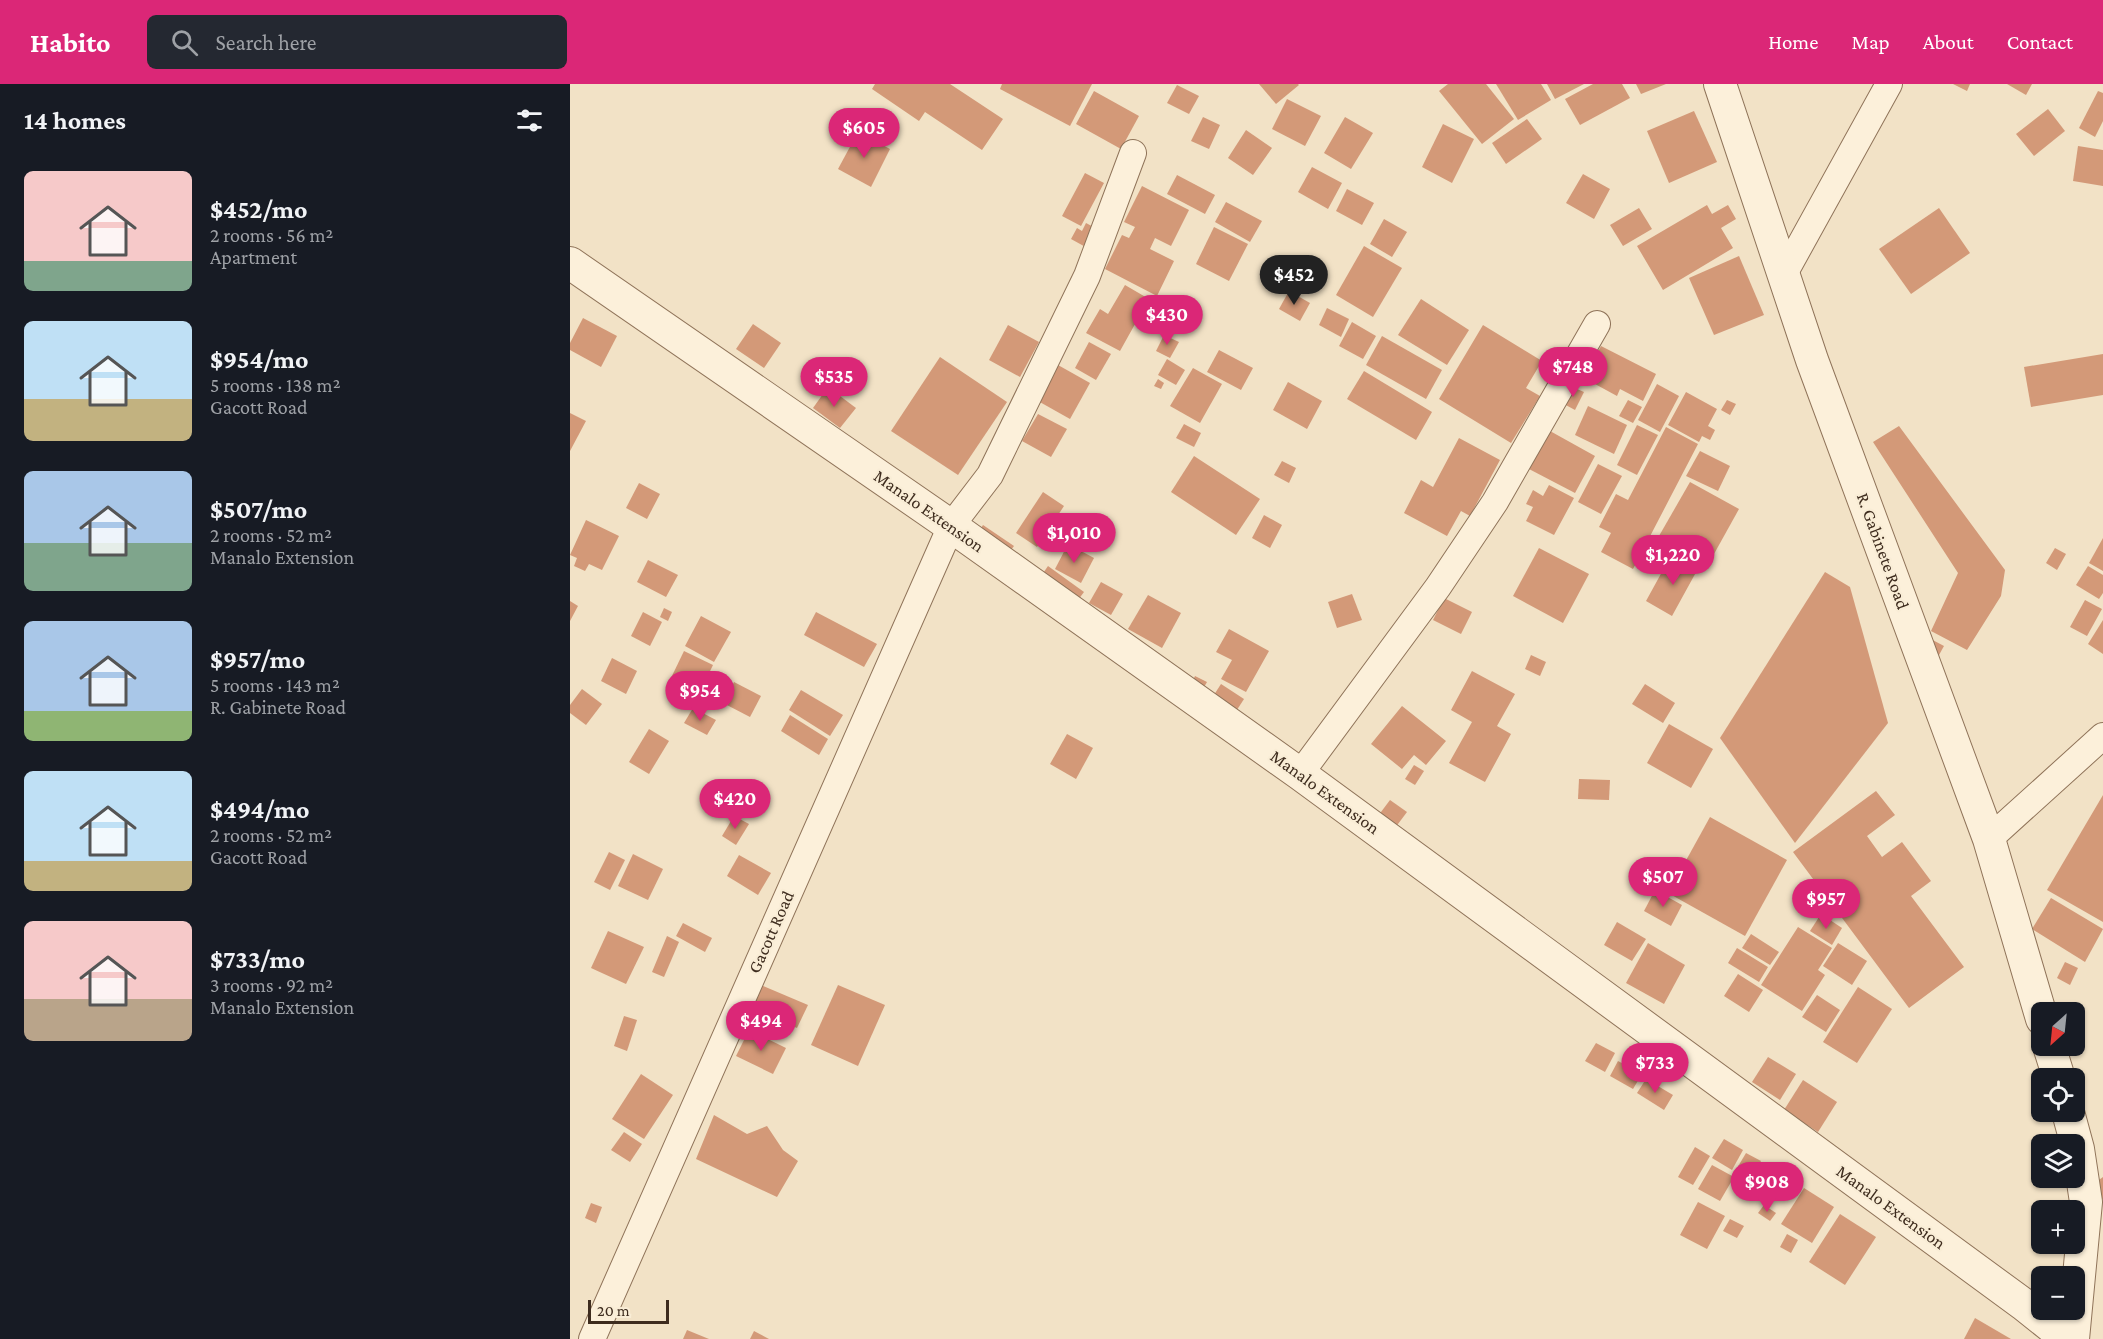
<!DOCTYPE html>
<meta charset="utf-8">
<style>
body{margin:0;font-family:"Crimson Pro",serif;background:#242831;color:#f1f3f6;height:100vh;display:flex;flex-direction:column;font-size:22px;white-space:nowrap}
*{box-sizing:border-box;margin:0}
p{font-size:20px;color:#9ea1a6}
.icon{flex:none;width:33px;height:33px;fill:none;stroke:currentColor;stroke-width:2;stroke-linecap:round;stroke-linejoin:round}
.map{position:relative;flex:1;overflow:hidden}
.side{display:flex;flex-direction:column;background:#171b24;width:570px}
.side>*{flex:none}
.needle{width:39px;rotate:207deg}
.tools{position:absolute;left:1461px;top:918px;display:grid;gap:12px}
.tools a{display:grid;place-items:center;width:54px;height:54px;border-radius:9px;background:#171b24;box-shadow:0 2px 4px #0004;font-size:30px}
.scale{position:absolute;left:18px;bottom:15px;width:81px;box-sizing:border-box;padding-left:6px;border:3px solid #3e2c1e;border-top:0;font-size:16px;line-height:21px;white-space:nowrap;color:#3e2c1e;-webkit-text-stroke:4px #f9edd6;paint-order:stroke}
.price{position:absolute;translate:-50% -51px;padding:0 14px;border-radius:21px;background:#db2777;color:#fff;font-size:20px;line-height:39px;filter:drop-shadow(0 2px 3px #0008)}
.price::after{content:'';position:absolute;left:50%;top:36px;width:18px;height:14px;margin-left:-9px;background:inherit;clip-path:polygon(0 0,100% 0,50% 100%)}
.price.current{background:#222;color:#fff}
ul{padding:0;list-style:none}
li{display:flex;align-items:center;gap:18px;height:150px;padding:0 24px}
li span{display:grid;place-items:center;flex:none;width:168px;height:120px;border-radius:9px;color:#555}
li>.icon{margin-inline-start:auto}
span .icon{width:72px;height:72px;fill:#fffc;stroke-width:1}
li b{font-size:26px}
h2{display:flex;justify-content:space-between;align-items:center;height:72px;padding:0 24px;font-size:26px}
header{display:flex;align-items:center;gap:36px;box-sizing:border-box;height:84px;padding:0 30px;background:#db2777;color:#fff}
header strong{font-size:28px}
nav{display:flex;gap:33px;margin-inline-start:auto;font-size:21px}
.search{width:420px;height:54px;background:#242831;display:flex;align-items:center;gap:15px;box-sizing:border-box;padding:0 21px;border-radius:9px;color:#9ea1a6;font-size:22px}
main{display:flex;flex:1;min-height:0}
.map>svg:first-child{display:block}
</style>
<header>
<strong>Habito</strong>
<div class="search"><svg class="icon" aria-label="search" viewBox="0 0 24 24"><circle cx="10" cy="10" r="6"/><path d="M15 15l6 6"/></svg>Search here</div>
<nav><a>Home</a><a>Map</a><a>About</a><a>Contact</a></nav>
</header>
<main>
<section class="side">
<h2>14 homes<svg class="icon" aria-label="filters" viewBox="0 0 24 24"><path d="M4 7h16M4 17h16"/><circle cx="9" cy="7" r="2"/><circle cx="15" cy="17" r="2"/></svg></h2>
<ul>
<li><span style="background:linear-gradient(#f6c9c9 75%,#7fa58c 0)"><svg class="icon" aria-label="home" viewBox="0 0 24 24"><path d="M3 11l9-7 9 7M6 9v11h12V9"/></svg></span><div><b>$452/mo</b><p>2 rooms · 56 m²</p><p>Apartment</p></div></li>
<li><span style="background:linear-gradient(#bfe0f5 65%,#c2b280 0)"><svg class="icon" aria-label="home" viewBox="0 0 24 24"><path d="M3 11l9-7 9 7M6 9v11h12V9"/></svg></span><div><b>$954/mo</b><p>5 rooms · 138 m²</p><p>Gacott Road</p></div></li>
<li><span style="background:linear-gradient(#a9c7e8 60%,#7fa58c 0)"><svg class="icon" aria-label="home" viewBox="0 0 24 24"><path d="M3 11l9-7 9 7M6 9v11h12V9"/></svg></span><div><b>$507/mo</b><p>2 rooms · 52 m²</p><p>Manalo Extension</p></div></li>
<li><span style="background:linear-gradient(#a9c7e8 75%,#8fb573 0)"><svg class="icon" aria-label="home" viewBox="0 0 24 24"><path d="M3 11l9-7 9 7M6 9v11h12V9"/></svg></span><div><b>$957/mo</b><p>5 rooms · 143 m²</p><p>R. Gabinete Road</p></div></li>
<li><span style="background:linear-gradient(#bfe0f5 75%,#c2b280 0)"><svg class="icon" aria-label="home" viewBox="0 0 24 24"><path d="M3 11l9-7 9 7M6 9v11h12V9"/></svg></span><div><b>$494/mo</b><p>2 rooms · 52 m²</p><p>Gacott Road</p></div></li>
<li><span style="background:linear-gradient(#f6c9c9 65%,#b9a48a 0)"><svg class="icon" aria-label="home" viewBox="0 0 24 24"><path d="M3 11l9-7 9 7M6 9v11h12V9"/></svg></span><div><b>$733/mo</b><p>3 rooms · 92 m²</p><p>Manalo Extension</p></div></li>
</ul>
</section>
<div class="map">
<svg width="1533" height="1255" viewBox="0 0 1533 1255">
<rect width="100%" height="100%" fill="#f2e2c6"/>
<g fill="#d39978">
<path d="M305 0H380L433 35 412 66 355 28 349 37 302 5Z"/>
<path d="M432 0H522L500 42 430 5Z"/>
<path d="M689 0H728L729 1 706 20Z"/>
<path d="M878 0H916L944 35 912 60 869 7Z"/>
<path d="M926 0H971L981 16 948 36Z"/>
<path d="M977 0H1014L985 15Z"/>
<path d="M1023 0H1052L1060 14 1010 41 995 15Z"/>
<path d="M1066 0H1096L1071 10Z"/>
<path d="M1383 0H1400L1397 7Z"/>
<path d="M1437 0H1462L1456 11Z"/>
<path d="M607 1 629 12 619 30 597 19Z"/>
<path d="M524 7 569 32 551 65 506 40Z"/>
<path d="M1528 7 1533 9V37L1525 53 1509 44Z"/>
<path d="M717 15 751 32 735 62 702 45Z"/>
<path d="M1478 25 1495 47 1464 72 1446 50Z"/>
<path d="M1124 27 1147 78 1099 99 1077 47Z"/>
<path d="M633 33 650 41 639 65 621 57Z"/>
<path d="M775 33 803 49 781 85 754 69Z"/>
<path d="M957 35 972 55 936 80 922 59Z"/>
<path d="M873 40 904 55 882 99 852 83Z"/>
<path d="M676 46 702 64 683 91 658 74Z"/>
<path d="M288 48 320 65 301 103 268 85Z"/>
<path d="M1508 62 1533 66V102L1503 97Z"/>
<path d="M742 83 772 99 758 125 728 108Z"/>
<path d="M515 89 534 99 511 142 492 132Z"/>
<path d="M1013 90 1040 105 1024 135 996 119Z"/>
<path d="M607 91 645 111 635 130 597 110Z"/>
<path d="M572 102 619 126 601 162 585 154 580 165 604 177 587 212 535 185 552 151 559 154 565 143 554 138Z"/>
<path d="M777 105 804 119 792 141 766 127Z"/>
<path d="M656 118 692 137 680 158 645 138Z"/>
<path d="M1137 121 1142 130 1158 121 1166 135 1151 144 1163 164 1093 206 1067 162Z"/>
<path d="M1069 124 1082 145 1053 162 1040 141Z"/>
<path d="M1369 124 1400 169 1341 210 1309 165Z"/>
<path d="M814 135 837 148 822 173 800 160Z"/>
<path d="M516 139 531 147 521 166 501 155 507 144 512 147Z"/>
<path d="M644 143 678 160 659 197 626 180Z"/>
<path d="M794 162 832 184 803 233 766 211Z"/>
<path d="M1169 172 1194 231 1144 251 1119 194Z"/>
<path d="M555 201 579 215 550 267 516 249 530 225 538 230Z"/>
<path d="M719 207 740 219 730 237 709 225Z"/>
<path d="M851 215 899 246 877 281 828 251Z"/>
<path d="M757 224 779 235 771 253 749 241Z"/>
<path d="M13 234 47 252 31 283 0 266V259Z"/>
<path d="M782 238 806 252 793 275 769 262Z"/>
<path d="M183 240 211 259 194 284 166 265Z"/>
<path d="M438 241 469 258 450 293 419 276Z"/>
<path d="M913 241 972 277 956 304 970 312 941 359 869 315Z"/>
<path d="M594 251 609 258 600 274 586 267Z"/>
<path d="M812 252 872 286 856 315 796 281Z"/>
<path d="M519 258 541 270 526 296 505 284Z"/>
<path d="M1031 262 1086 290 1073 317 1050 305 1047 312 1014 294Z"/>
<path d="M649 266 683 284 671 306 637 288Z"/>
<path d="M1533 270V311L1461 323 1454 283Z"/>
<path d="M370 273 437 318 388 391 321 347Z"/>
<path d="M597 275 615 286 606 301 588 291Z"/>
<path d="M488 281 520 299 500 335 468 317Z"/>
<path d="M623 284 652 300 630 339 600 322Z"/>
<path d="M794 287 862 328 846 356 777 315Z"/>
<path d="M588 295 594 299 591 305 584 302Z"/>
<path d="M718 298 752 317 737 345 703 326Z"/>
<path d="M1087 300 1109 312 1090 348 1068 336Z"/>
<path d="M1000 302 1014 308 1005 326 992 319Z"/>
<path d="M258 303 286 324 270 344 243 324Z"/>
<path d="M1116 308 1147 325 1138 342 1145 346 1140 356 1132 352 1129 358 1098 341Z"/>
<path d="M1058 316 1072 323 1063 339 1049 332Z"/>
<path d="M1157 316 1166 320 1160 331 1151 326Z"/>
<path d="M1018 322 1057 341 1044 370 1005 351Z"/>
<path d="M0 329 16 337 0 367Z"/>
<path d="M468 330 497 345 481 373 452 357Z"/>
<path d="M614 340 631 349 624 363 606 354Z"/>
<path d="M1067 341 1088 351 1067 391 1047 381Z"/>
<path d="M1329 342 1435 486 1431 512 1397 566 1361 547 1388 489 1303 358Z"/>
<path d="M1096 343 1128 360 1063 485 1031 468 1041 449 1029 443 1046 410 1058 416Z"/>
<path d="M980 347 1025 372 1005 409 959 385Z"/>
<path d="M889 354 930 376 900 432 891 427 877 452 834 429 851 396 863 403Z"/>
<path d="M1130 367 1160 382 1148 407 1116 392Z"/>
<path d="M624 372 690 415 666 451 601 408Z"/>
<path d="M712 377 726 384 719 399 704 391Z"/>
<path d="M1028 380 1052 392 1031 430 1008 418Z"/>
<path d="M1120 398 1169 425 1139 479 1089 452Z"/>
<path d="M69 399 90 410 77 435 56 424Z"/>
<path d="M979 401 1004 414 984 451 956 437 963 423 956 420 963 406 973 412Z"/>
<path d="M473 408 494 422 467 463 446 449Z"/>
<path d="M694 431 712 441 700 464 682 454Z"/>
<path d="M16 436 49 452 32 486 19 480 15 487 4 482 7 474 0 471Z"/>
<path d="M413 441 444 462 435 474 405 453Z"/>
<path d="M1533 454V487L1519 479Z"/>
<path d="M498 460 524 474 511 499 485 485Z"/>
<path d="M969 464 1019 490 993 539 943 512Z"/>
<path d="M1485 464 1496 470 1487 486 1476 479Z"/>
<path d="M1115 473 1130 481 1102 532 1076 517 1098 477 1109 483Z"/>
<path d="M78 476 108 491 96 513 67 498Z"/>
<path d="M478 482 514 508 502 524 467 498Z"/>
<path d="M1518 482 1533 491V509L1529 515 1506 501Z"/>
<path d="M1255 488 1280 503 1318 639 1225 759 1150 654Z"/>
<path d="M531 498 553 510 541 531 519 519Z"/>
<path d="M782 510 792 536 767 544 758 518Z"/>
<path d="M578 511 611 529 592 564 558 545Z"/>
<path d="M874 514 902 528 891 550 863 536Z"/>
<path d="M1515 516 1532 525 1517 552 1500 543Z"/>
<path d="M0 517 8 522 0 537Z"/>
<path d="M94 524 102 528 98 537 90 533Z"/>
<path d="M73 528 92 538 80 562 61 552Z"/>
<path d="M246 528 307 560 294 583 234 551Z"/>
<path d="M131 532 161 548 144 578 115 562Z"/>
<path d="M1533 536V570L1518 560Z"/>
<path d="M659 545 699 567 676 608 651 595 662 576 646 568Z"/>
<path d="M1357 553 1374 562 1369 571 1353 561Z"/>
<path d="M114 567 143 581 129 610 100 596Z"/>
<path d="M961 571 976 578 970 592 955 585Z"/>
<path d="M42 574 67 587 56 610 31 597Z"/>
<path d="M902 587 945 610 927 642 941 650 915 698 879 679 902 638 881 626Z"/>
<path d="M625 592 637 598 630 610 619 604Z"/>
<path d="M164 598 191 612 180 633 153 619Z"/>
<path d="M651 600 674 615 663 632 640 617Z"/>
<path d="M1075 600 1105 619 1093 639 1062 620Z"/>
<path d="M12 605 32 620 16 641 0 629V621Z"/>
<path d="M231 606 273 631 260 652 219 626Z"/>
<path d="M832 622 876 657 856 681 844 671 832 685 801 660Z"/>
<path d="M123 624 146 636 137 651 114 639Z"/>
<path d="M220 631 258 655 249 671 211 647Z"/>
<path d="M1099 640 1143 665 1121 704 1077 679Z"/>
<path d="M79 645 99 657 79 690 59 678Z"/>
<path d="M497 650 523 664 506 695 480 680Z"/>
<path d="M844 681 854 687 845 701 835 695Z"/>
<path d="M1009 695 1040 696 1039 716 1008 715Z"/>
<path d="M1306 707 1325 731 1297 752 1312 773 1332 758 1361 797 1341 812 1394 883 1339 924 1223 768Z"/>
<path d="M1533 711V838L1477 806Z"/>
<path d="M820 716 837 728 822 748 805 736Z"/>
<path d="M164 732 179 740 166 761 152 752Z"/>
<path d="M1140 733 1217 776 1175 852 1098 809Z"/>
<path d="M39 768 55 776 40 806 24 798Z"/>
<path d="M63 770 93 785 78 816 48 802Z"/>
<path d="M169 771 201 789 188 811 157 792Z"/>
<path d="M1085 806 1112 821 1101 842 1074 827Z"/>
<path d="M1481 814 1533 845 1515 878 1462 845Z"/>
<path d="M1251 830 1272 844 1262 861 1240 847Z"/>
<path d="M1047 838 1076 855 1062 877 1034 861Z"/>
<path d="M113 839 142 854 135 868 106 852Z"/>
<path d="M1228 843 1262 864 1248 886 1255 891 1232 927 1191 901Z"/>
<path d="M38 847 74 863 56 900 21 884Z"/>
<path d="M1181 850 1209 868 1200 881 1172 864Z"/>
<path d="M97 852 109 858 94 893 82 888Z"/>
<path d="M1078 859 1115 881 1094 920 1056 899Z"/>
<path d="M1268 859 1297 877 1282 901 1253 882Z"/>
<path d="M1167 864 1198 883 1189 898 1158 879Z"/>
<path d="M1495 878 1508 884 1500 901 1487 894Z"/>
<path d="M1168 890 1193 906 1179 928 1154 912Z"/>
<path d="M191 901 238 921 227 944 181 924Z"/>
<path d="M268 901 315 921 288 982 241 961Z"/>
<path d="M1288 903 1322 925 1287 979 1253 958Z"/>
<path d="M1247 911 1270 926 1256 948 1232 933Z"/>
<path d="M54 932 67 936 57 967 44 962Z"/>
<path d="M179 946 216 964 203 990 166 972Z"/>
<path d="M1026 959 1045 969 1035 988 1015 977Z"/>
<path d="M1198 973 1226 990 1210 1016 1182 998Z"/>
<path d="M1048 977 1072 990 1063 1005 1040 992Z"/>
<path d="M71 990 103 1011 74 1055 42 1035Z"/>
<path d="M1076 995 1103 1011 1094 1026 1067 1009Z"/>
<path d="M1233 996 1267 1018 1248 1048 1214 1026Z"/>
<path d="M144 1031 177 1050 197 1042 213 1066 228 1077 207 1113 126 1075Z"/>
<path d="M54 1048 72 1060 60 1078 41 1066Z"/>
<path d="M1154 1055 1173 1066 1162 1086 1142 1074Z"/>
<path d="M1125 1063 1140 1072 1123 1101 1108 1093Z"/>
<path d="M1176 1069 1191 1077 1179 1099 1163 1091Z"/>
<path d="M1196 1079 1214 1089 1198 1117 1180 1106Z"/>
<path d="M1142 1081 1164 1093 1150 1117 1128 1105Z"/>
<path d="M1533 1093V1116L1522 1101Z"/>
<path d="M1234 1104 1264 1123 1242 1159 1211 1140Z"/>
<path d="M1128 1118 1155 1132 1137 1165 1110 1151Z"/>
<path d="M21 1119 32 1123 26 1139 15 1134Z"/>
<path d="M1194 1121 1206 1129 1200 1137 1188 1129Z"/>
<path d="M1270 1130 1306 1153 1275 1201 1239 1178Z"/>
<path d="M1160 1135 1174 1142 1167 1154 1153 1147Z"/>
<path d="M1217 1150 1228 1156 1221 1169 1210 1163Z"/>
<path d="M1405 1234 1441 1255H1394Z"/>
<path d="M117 1246 139 1255H113Z"/>
<path d="M184 1247 199 1255H180Z"/>
</g>
<g fill="none" stroke-linecap="round" stroke-linejoin="round">
<g stroke="#8f7359" stroke-width="28">
<g id="minor">
<path d="M1214 190 1319 0"/>
<path d="M730 690 868 503 925 418 1027 240"/>
<path d="M1419 755 1533 652"/>
<path d="M22 1255 381 442 420 391 517 192 563 69"/>
</g>
</g>
<g stroke="#8f7359" stroke-width="34">
<g id="tertiary">
<path d="M1150 0 1242 276 1419 755 1472 935"/>
<path d="M0 179 381 442 730 690 1453 1220 1497 1255"/>
<path d="M1479 962 1489 994"/>
<path d="M1498 1028 1508 1065 1516 1118 1503 1255"/>
</g>
</g>
<use href="#minor" stroke="#fcf0da" stroke-width="26"/>
<use href="#tertiary" stroke="#fcf0da" stroke-width="32"/>
</g>
<g text-anchor="middle" stroke-width="4.5" stroke-linejoin="round" paint-order="stroke">
<g font-size="18" fill="#3e2c1e" stroke="#f9edd6">
<text transform="translate(359 427) rotate(35)" y="6">Manalo Extension</text>
<text transform="translate(1313 467) rotate(70)" y="6">R. Gabinete Road</text>
<text transform="translate(755 708) rotate(36)" y="6">Manalo Extension</text>
<text transform="translate(201 848) rotate(-66)" y="6">Gacott Road</text>
<text transform="translate(1321 1123) rotate(36)" y="6">Manalo Extension</text>
</g>
</g>
</svg>
<div class="tools">
<a><svg class="needle" viewBox="-14 -14 28 28"><path d="M0-13l5 13h-10z" fill="#e53935"/><path d="M0 13l5-13h-10z" fill="#9ea1a6"/></svg></a>
<a><svg class="icon" aria-label="locate" viewBox="0 0 24 24"><circle cx="12" cy="12" r="6"/><path d="M12 2v4M12 18v4M2 12h4M18 12h4"/></svg></a>
<a><svg class="icon" aria-label="layers" viewBox="0 0 24 24"><path d="M12 4l9 5-9 5-9-5zM3 14l9 5 9-5"/></svg></a>
<a>+</a>
<a>−</a>
</div>
<div class="scale">20 m</div>
<b class="price" style="left:294px;top:75px">$605</b>
<b class="price current" style="left:724px;top:222px">$452</b>
<b class="price" style="left:597px;top:262px">$430</b>
<b class="price" style="left:1003px;top:314px">$748</b>
<b class="price" style="left:264px;top:324px">$535</b>
<b class="price" style="left:504px;top:480px">$1,010</b>
<b class="price" style="left:1103px;top:502px">$1,220</b>
<b class="price" style="left:130px;top:638px">$954</b>
<b class="price" style="left:165px;top:746px">$420</b>
<b class="price" style="left:1093px;top:824px">$507</b>
<b class="price" style="left:1256px;top:846px">$957</b>
<b class="price" style="left:191px;top:968px">$494</b>
<b class="price" style="left:1085px;top:1010px">$733</b>
<b class="price" style="left:1197px;top:1129px">$908</b>
</div>
</main>
